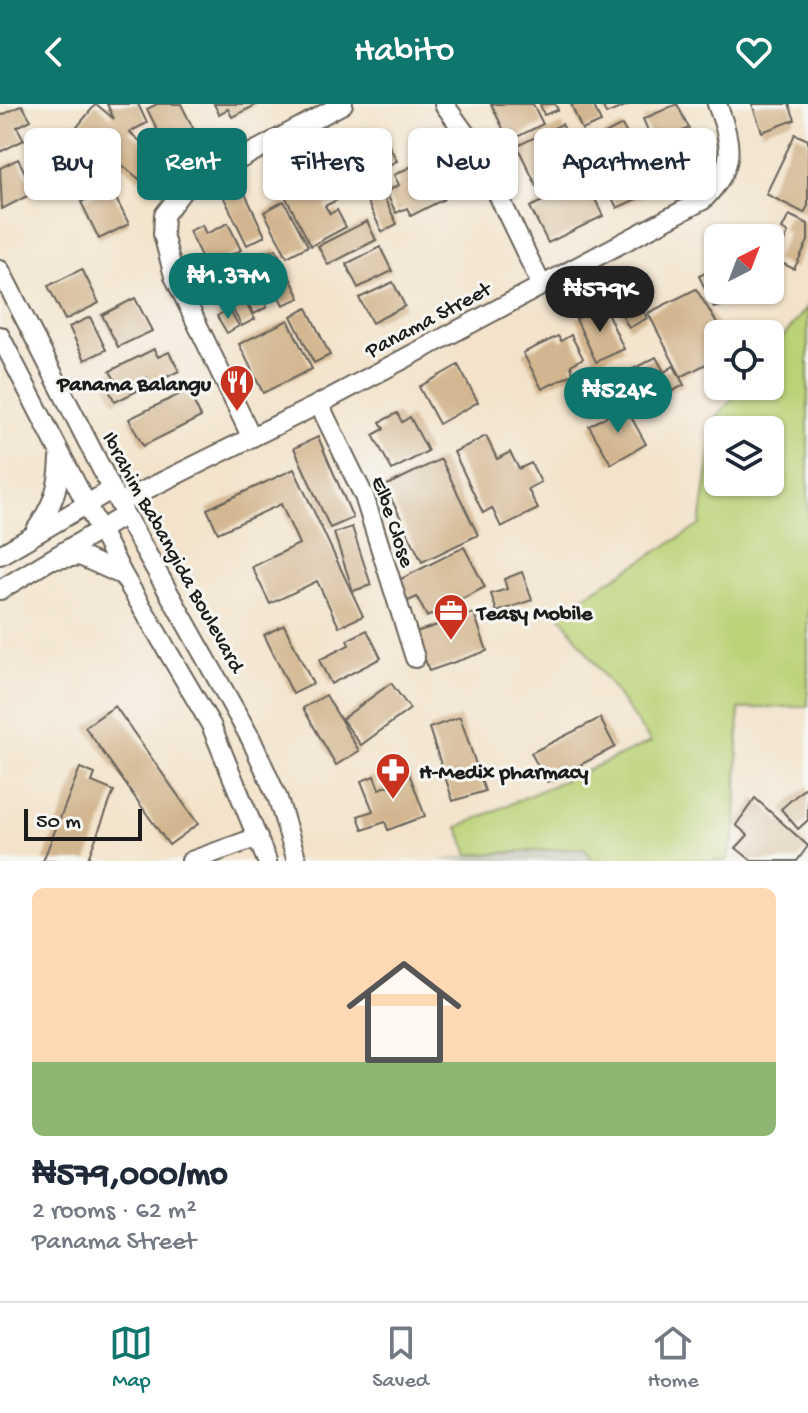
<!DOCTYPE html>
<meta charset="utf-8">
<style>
body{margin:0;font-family:"Gochi Hand",sans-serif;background:#f6f6f7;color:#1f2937;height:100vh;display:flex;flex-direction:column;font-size:30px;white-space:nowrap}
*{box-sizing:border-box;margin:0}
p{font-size:26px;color:#747a83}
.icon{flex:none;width:44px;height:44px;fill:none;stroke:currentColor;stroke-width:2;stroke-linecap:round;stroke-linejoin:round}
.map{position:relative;height:757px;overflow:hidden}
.details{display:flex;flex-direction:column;background:#fff;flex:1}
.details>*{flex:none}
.hud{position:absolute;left:24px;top:24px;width:760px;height:72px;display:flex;gap:16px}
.needle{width:52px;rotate:42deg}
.tools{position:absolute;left:704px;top:120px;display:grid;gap:16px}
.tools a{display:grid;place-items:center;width:80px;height:80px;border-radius:12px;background:#fff;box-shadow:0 2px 6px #0004;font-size:40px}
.scale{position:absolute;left:24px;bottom:20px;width:118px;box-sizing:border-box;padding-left:8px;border:4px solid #1c1c1c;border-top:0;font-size:22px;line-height:28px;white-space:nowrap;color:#1c1c1c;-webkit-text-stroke:6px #f6f6f2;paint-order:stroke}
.price{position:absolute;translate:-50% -68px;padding:0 18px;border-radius:28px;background:#0f766e;color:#fff;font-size:26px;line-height:52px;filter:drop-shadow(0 2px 4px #0008)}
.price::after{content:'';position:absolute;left:50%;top:48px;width:24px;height:18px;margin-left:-12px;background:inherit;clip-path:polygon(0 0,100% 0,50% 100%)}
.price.on{background:#222;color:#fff}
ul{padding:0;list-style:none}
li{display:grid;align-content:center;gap:16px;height:424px;padding:0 32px}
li+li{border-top:2px solid #e0e1e3}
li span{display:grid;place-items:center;height:248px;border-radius:12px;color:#555}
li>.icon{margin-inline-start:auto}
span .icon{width:144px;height:144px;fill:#fffc;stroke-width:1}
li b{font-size:34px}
.tag{padding:0 28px;border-radius:12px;background:#fff;box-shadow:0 2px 6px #0004;font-size:28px;line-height:72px}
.tag.on{background:#0f766e;color:#fff}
header{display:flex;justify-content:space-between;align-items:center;height:104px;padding:0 32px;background:#0f766e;color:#fff;font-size:36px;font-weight:600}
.dock{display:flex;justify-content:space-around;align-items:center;height:112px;border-top:2px solid #e0e1e3;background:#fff;font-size:22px;color:#747a83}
.dock a{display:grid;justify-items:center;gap:4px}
.dock .on{color:#0f766e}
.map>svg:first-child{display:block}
</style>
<header><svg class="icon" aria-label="back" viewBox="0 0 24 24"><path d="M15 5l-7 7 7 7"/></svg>Habito<svg class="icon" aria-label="heart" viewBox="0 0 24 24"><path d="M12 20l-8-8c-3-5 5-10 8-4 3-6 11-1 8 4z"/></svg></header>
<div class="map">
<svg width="808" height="757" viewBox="0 0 808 757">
<rect width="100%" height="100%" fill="#f6f6f2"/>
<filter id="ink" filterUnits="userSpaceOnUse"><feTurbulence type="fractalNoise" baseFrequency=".0125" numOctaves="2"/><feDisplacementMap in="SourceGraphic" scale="16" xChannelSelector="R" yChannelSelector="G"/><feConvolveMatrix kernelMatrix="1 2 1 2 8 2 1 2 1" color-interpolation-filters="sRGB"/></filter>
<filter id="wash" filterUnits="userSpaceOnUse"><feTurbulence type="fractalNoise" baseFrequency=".006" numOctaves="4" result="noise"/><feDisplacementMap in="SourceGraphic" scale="32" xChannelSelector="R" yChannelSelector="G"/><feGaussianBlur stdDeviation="1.8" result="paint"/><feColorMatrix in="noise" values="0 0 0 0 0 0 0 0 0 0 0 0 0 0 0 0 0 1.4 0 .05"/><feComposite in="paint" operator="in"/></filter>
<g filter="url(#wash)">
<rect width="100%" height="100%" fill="#f3e3cb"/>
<path fill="#c6c5b8" d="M584 744 593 757H438L469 751Z"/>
<path fill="#bcd277" stroke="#6c774a" stroke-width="2" fill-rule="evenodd" d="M808 202V602L739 605 736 725 727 757H593L584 744 469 751 458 723 651 638 558 508 700 421 715 315 743 282H770V249ZM718 326H770V378H718Z"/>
<g id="blocks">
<g fill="#d3b68f">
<path d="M96 0 114 15 107 0H138L147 19 129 28 158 52 139 75 77 23Z"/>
<path d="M157 0H181L199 36 170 51 147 5Z"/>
<path d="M214 0H258L232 13 228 5 219 10Z"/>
<path d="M491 0H533L543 20 509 37Z"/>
<path d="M540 0H555L558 6 544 11Z"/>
<path d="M571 0H593L601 18 582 26Z"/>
<path d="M602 0H630L606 10Z"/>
<path d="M677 0 689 24 665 36 660 26 650 31 643 15Z"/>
<path d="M752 0H789L795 16 762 28Z"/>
<path d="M22 1 31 16 17 23 24 36 0 48V12Z"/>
<path d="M562 20 583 63 538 85 517 42Z"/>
<path d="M622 21 633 41 598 59 588 39Z"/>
<path d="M366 23 371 33 382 28 397 57 363 74 359 65 348 71 338 49 351 43 347 33Z"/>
<path d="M64 29 81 62 48 78 31 45Z"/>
<path d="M326 29 336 51 322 57 312 35Z"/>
<path d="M795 30 808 36V102L804 109 766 90Z"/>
<path d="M636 45 656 86 617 104 597 63Z"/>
<path d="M663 45 668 54 678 48 690 70 664 84 647 54Z"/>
<path d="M18 55 35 88 2 105 0 64Z"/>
<path d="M414 61 419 71 430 66 444 95 411 112 407 104 396 109 386 88 399 81 394 71Z"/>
<path d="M313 74 322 90 333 84 339 95 325 102 330 110 337 106 346 123 311 142 284 90Z"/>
<path d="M375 75 397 120 382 128 360 83Z"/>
<path d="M586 76 603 112 548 139 530 103Z"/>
<path d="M110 83 129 120 99 135 81 98Z"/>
<path d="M242 83 265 132 247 141 223 92Z"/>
<path d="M284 97 308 142 287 153 264 108Z"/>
<path d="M789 111 808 120V137L794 165 775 156 788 129 782 125Z"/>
<path d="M367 117 376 136 328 161 318 142Z"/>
<path d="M228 119 241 146 206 163 189 127 202 121 206 130Z"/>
<path d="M380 143 392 167 358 184 346 160Z"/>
<path d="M276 145 300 194 283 201 260 153Z"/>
<path d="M244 160 253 178 240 185 231 166Z"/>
<path d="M718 163V186H752L714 204 699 172Z"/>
<path d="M82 165 99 199 65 216 48 182Z"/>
<path d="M227 168 237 185 225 192 215 175Z"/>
<path d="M625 172 647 214 629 224 606 182Z"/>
<path d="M211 176 221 194 209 201 199 183Z"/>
<path d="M393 178 405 202 372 219 359 194Z"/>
<path d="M696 185 724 230H718V254L681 273 648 209Z"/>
<path d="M257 186 267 203 254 210 244 193Z"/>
<path d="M135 194 152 227 118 243 102 211Z"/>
<path d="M245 198 255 215 242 222 232 204Z"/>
<path d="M604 202 624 245 596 258 576 215Z"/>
<path d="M307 204 330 251 314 259 291 212Z"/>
<path d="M229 205 239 222 227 229 217 212Z"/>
<path d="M90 213 106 246 85 256 69 223Z"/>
<path d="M288 216 312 265 263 289 239 240Z"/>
<path d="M571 231 583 254 571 261 573 270 542 285 523 249 558 232 561 237Z"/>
<path d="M154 245 158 253 169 248 179 267 151 281 147 274 134 280 137 287 115 298 106 281 115 276 110 267Z"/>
<path d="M656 253 664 268 674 262 684 281 645 302 627 268Z"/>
<path d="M458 261 478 298 439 320 419 283Z"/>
<path d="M188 286 201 313 143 342 129 315Z"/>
<path d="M625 302 646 340 611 360 589 322Z"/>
<path d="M397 309 402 318 410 313 428 347 392 366 373 331 384 325 380 318Z"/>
<path d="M486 332 497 355 510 348 519 365 531 359 541 378 528 385 538 405 501 423 492 404 483 409 454 348Z"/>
<path d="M318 333 353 414 330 424 294 344Z"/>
<path d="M441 355 478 431 422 458 385 382Z"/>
<path d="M294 365 363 512 339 523 317 477 270 500 252 463 299 440 281 400 218 429 207 405Z"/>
<path d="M352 423 371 481 353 487 334 429Z"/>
<path d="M464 443 485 483 427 513 417 493 406 498 395 478Z"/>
<path d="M522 468 532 496 497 508 491 490 507 485 504 475Z"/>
<path d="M474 509 487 547 429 567 416 528Z"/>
<path d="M284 521 313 580 293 590 264 531Z"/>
<path d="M367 526 381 554 331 580 319 556 349 541 347 536Z"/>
<path d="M391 579 410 605 361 641 342 615Z"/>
<path d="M326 591 359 647 336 661 303 604Z"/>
<path d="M115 602 198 720 169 741 85 623Z"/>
<path d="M460 613 485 687 453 697 429 624Z"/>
<path d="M600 614 615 643 547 678 531 649Z"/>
<path d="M80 664 95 670 92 678 114 687 87 757H43Z"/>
<path d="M407 664 425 712 388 726 385 718 363 726 358 712 373 707 361 677 374 672 379 685 391 681 388 671Z"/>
<path d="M808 681V716L798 725 781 705Z"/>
<path d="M755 694 808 742 797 757H752L736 744 748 731 736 721Z"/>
</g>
</g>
</g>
<g filter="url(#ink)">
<use href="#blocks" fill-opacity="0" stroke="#676259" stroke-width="2"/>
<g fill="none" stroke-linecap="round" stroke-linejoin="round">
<g stroke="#676259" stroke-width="22">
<g id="minor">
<path d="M444 0 475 43 541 180"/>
<path d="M0 166 125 411 251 635 278 695 297 757"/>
<path d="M0 232 123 471 211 621 267 757"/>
<path d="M319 300 364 392 415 554"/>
<path d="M251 332 174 172 163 130 164 111 184 85 343 0"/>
<path d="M119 399 319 300 703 96C736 62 733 43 717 0"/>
<path d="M36 426C53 401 59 384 60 354"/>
<path d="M0 451 111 386"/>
<path d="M56 455 80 452 122 471"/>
<path d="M0 486 125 411"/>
<path d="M191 757 258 733"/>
</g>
</g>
<use href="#minor" stroke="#fff" stroke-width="18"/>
</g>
</g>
<defs>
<g id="restaurant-pin" transform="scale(1.8)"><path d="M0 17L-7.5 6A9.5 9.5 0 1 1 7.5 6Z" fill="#c8321e" stroke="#f6f6f2"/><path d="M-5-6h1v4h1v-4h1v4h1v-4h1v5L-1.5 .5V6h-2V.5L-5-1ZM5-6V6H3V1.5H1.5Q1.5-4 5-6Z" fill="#fff"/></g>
<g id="office-pin" transform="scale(1.8)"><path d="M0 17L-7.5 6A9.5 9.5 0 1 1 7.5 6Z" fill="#c8321e" stroke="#f6f6f2"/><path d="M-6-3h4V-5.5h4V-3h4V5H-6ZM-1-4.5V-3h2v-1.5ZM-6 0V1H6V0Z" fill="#fff"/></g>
<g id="pharmacy-pin" transform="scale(1.8)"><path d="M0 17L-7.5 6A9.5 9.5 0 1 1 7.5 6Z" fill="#c8321e" stroke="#f6f6f2"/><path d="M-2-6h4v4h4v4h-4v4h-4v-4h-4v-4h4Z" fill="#fff"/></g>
</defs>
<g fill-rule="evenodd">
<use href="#restaurant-pin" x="237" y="278"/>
<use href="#office-pin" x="451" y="507"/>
<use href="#pharmacy-pin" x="393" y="666"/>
</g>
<g text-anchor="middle" stroke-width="6" stroke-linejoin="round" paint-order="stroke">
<g font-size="22" fill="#1c1c1c" stroke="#f6f6f2">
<text transform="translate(427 214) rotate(-28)" y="8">Panama Street</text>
<text transform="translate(395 417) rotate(71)" y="8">Elbe Close</text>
<text transform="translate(175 447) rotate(61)" y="8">Ibrahim Babangida Boulevard</text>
</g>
<g font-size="22" font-weight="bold" fill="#1c1c1c" stroke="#f6f6f2" text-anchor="start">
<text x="211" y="286" text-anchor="end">Panama Balangu</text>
<text x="477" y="515">Teasy Mobile</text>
<text x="419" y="674">H-Medix pharmacy</text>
</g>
</g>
</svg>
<div class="tools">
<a><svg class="needle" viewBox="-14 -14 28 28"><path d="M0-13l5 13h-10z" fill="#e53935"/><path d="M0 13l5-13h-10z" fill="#747a83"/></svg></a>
<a><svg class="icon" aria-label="locate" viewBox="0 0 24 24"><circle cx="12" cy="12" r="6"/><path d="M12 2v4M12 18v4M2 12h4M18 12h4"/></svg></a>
<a><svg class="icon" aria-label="layers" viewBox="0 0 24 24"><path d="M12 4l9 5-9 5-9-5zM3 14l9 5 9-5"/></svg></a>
</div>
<div class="scale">50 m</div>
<b class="price" style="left:228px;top:217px">₦1.37M</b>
<b class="price on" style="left:600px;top:230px">₦579K</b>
<b class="price" style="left:618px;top:331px">₦524K</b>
<div class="hud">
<a class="tag">Buy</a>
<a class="tag on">Rent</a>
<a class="tag">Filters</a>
<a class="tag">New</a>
<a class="tag">Apartment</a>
</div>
</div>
<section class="details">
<ul>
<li><span style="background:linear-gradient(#ffd9b3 70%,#8fb573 0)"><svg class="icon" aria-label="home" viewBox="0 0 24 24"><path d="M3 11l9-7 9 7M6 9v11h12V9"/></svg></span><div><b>₦579,000/mo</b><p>2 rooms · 62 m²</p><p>Panama Street</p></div></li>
</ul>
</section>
<nav class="dock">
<a class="on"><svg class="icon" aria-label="map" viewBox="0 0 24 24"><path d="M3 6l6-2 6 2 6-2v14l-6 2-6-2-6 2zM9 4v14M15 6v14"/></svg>Map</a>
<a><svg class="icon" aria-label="saved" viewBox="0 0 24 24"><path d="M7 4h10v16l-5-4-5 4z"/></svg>Saved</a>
<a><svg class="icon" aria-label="home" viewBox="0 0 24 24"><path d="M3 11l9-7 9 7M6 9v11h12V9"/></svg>Home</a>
</nav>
